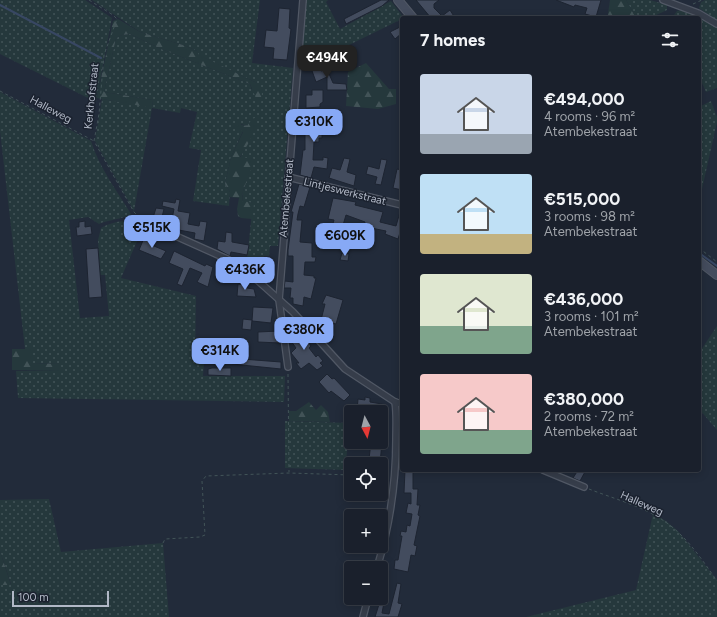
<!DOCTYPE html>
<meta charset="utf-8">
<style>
body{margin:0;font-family:Figtree,sans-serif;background:#232834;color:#f1f3f6;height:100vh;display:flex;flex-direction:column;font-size:15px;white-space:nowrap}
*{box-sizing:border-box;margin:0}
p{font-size:13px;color:#9fa3a9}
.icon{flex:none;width:22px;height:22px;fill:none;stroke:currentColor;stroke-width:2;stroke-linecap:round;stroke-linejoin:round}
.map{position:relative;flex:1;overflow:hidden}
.panel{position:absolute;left:400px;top:16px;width:301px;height:456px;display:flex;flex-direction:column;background:#1a202c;border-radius:4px;box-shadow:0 2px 10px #0003,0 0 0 1px #383e48}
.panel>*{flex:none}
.needle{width:26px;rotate:173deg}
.fabs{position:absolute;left:344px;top:405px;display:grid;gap:8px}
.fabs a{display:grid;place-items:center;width:44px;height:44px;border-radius:4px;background:#1a202c;box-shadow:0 2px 10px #0003,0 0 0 1px #383e48;font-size:20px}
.scale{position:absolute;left:12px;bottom:10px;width:97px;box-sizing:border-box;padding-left:4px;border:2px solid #b1b8c6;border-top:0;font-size:11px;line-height:14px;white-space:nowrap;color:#b1b8c6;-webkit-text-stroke:3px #1b222f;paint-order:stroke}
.price{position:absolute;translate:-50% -34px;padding:0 9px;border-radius:8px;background:#87a9f5;color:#111;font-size:13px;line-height:26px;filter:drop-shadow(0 1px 2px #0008)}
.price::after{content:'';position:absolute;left:50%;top:24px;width:12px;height:9px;margin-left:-6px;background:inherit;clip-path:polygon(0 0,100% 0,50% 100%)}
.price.current{background:#222;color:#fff}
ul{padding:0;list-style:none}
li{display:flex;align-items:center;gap:12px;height:100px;padding:0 20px}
li span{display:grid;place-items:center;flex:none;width:112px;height:80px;border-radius:4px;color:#555}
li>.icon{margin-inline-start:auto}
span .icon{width:48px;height:48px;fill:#fffc;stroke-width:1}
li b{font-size:17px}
h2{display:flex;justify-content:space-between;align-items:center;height:48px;padding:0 20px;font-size:17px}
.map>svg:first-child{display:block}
</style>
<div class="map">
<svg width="717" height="617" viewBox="0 0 717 617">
<defs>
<pattern id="grass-dots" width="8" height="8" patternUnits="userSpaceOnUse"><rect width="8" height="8" fill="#25383c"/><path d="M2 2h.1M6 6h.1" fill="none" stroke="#425357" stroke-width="1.8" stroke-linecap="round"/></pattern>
<pattern id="forest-firs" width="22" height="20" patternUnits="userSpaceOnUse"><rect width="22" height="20" fill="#25383c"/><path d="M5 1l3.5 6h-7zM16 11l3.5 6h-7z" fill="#425357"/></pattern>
</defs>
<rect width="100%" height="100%" fill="#222b3a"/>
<g fill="url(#grass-dots)">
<path d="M0 0H85L112 18 96 102 0 54Z"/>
<path d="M92 0H260L252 63 293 68 278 246H270L269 256H264L261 282 246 269 253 203 242 202 243 191 254 159 240 158 252 134 247 126 241 124 243 131 231 157 225 184 230 192 229 206 193 201 201 150 189 148 197 112 181 108 180 113 152 108 134 211 95 141 102 99 152 107 153 100 104 92 116 38 122 35 130 34 159 48 250 84 252 90 257 83 198 55 197 51 186 46 140 32Z"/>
<path d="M306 0H328L326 2 340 29 391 1 404 18 300 69Z"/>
<path d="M626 0H650L667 5V10L650 18H636Z"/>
<path d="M705 0H717V21L699 8 701 2Z"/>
<path d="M681 10 708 21 717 27V88L706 92 699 76V18H675L674 15 677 11Z"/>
<path d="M0 92 91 141C99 167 117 191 131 214 128 218 107 220 99 224L88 217 69 220 80 318 109 316 105 275H100L98 240 101 228C113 221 131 218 144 225L121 278 196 296 195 362 204 363 203 376H285L284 402 18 398 16 371H60V364L32 363V349H25L0 131Z"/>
<path d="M711 101 717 117V122L700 198 699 107Z"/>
<path d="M717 326V430L699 409V353Z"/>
<path d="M285 421 350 423 345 470 285 468Z"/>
<path d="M49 499 61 552 163 543 169 617H0V585L11 584 0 551V500Z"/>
<path d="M653 514 666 521 678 531 717 580V617H526L636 590Z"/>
</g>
<g fill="url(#forest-firs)">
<path d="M610 0H626L636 18H609L608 14Z"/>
<path d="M118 19 140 32 186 46 197 51 199 55 257 83 262 92 261 103H258L250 84 159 48 130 34 122 35 116 38 104 92 153 100 152 108 97 98 113 21Z"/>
<path d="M366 63 389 89H396V104L378 109 346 106 348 72Z"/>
<path d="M255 118C258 131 246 147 240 157L255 159 243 191 242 201 254 203 252 219 241 218 238 216 237 209 239 198 230 197V192L225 184 231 157 243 132 236 127 238 124 247 126 252 119Z"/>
<path d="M12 349H32V363L60 364V371L12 370Z"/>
<path d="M309 402 316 410 321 405 328 412 330 422 289 421V411H296Z"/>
<path d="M0 551 11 585H0Z"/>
</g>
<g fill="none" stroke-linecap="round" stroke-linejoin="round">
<g stroke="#384763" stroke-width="2">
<path d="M0 5 101 58"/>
<path d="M699 253 717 266"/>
</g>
</g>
<g fill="#434c5e" stroke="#1d2431">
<path d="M381 0H389L382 6 346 24 344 19Z"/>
<path d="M416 0H439L434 4V8L442 16 450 10 455 18H431Z"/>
<path d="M556 0H601L596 17 585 14 587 8 575 5 574 7Z"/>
<path d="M279 8 290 9 289 28 291 29 287 60 273 59 274 48 264 47 266 30 277 31Z"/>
<path d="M402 26V33L395 39 390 32Z"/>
<path d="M319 65 321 71 327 69 333 83 346 84 347 90H327V77L316 82 311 68Z"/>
<path d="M312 90H323V102L320 104V107L306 108V95H312Z"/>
<path d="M305 114 320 115V116H339V123H319V133H322V138H319V142H314L313 160H323V157L328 158 327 169 314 167 311 178 300 175 303 150H305Z"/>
<path d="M344 158 350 159 347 172 356 175 354 186 329 178 332 168 340 170Z"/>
<path d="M381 159 387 160 381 185 375 184 377 177 366 174 368 166 379 169Z"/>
<path d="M397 169 402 170V190L393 188Z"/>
<path d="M299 184 310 187 304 207 300 206 298 214 297 220H302L300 242 312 243V257H316L315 262H305L304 275 314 276V278H316L311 299 304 297 303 306 293 304V298H290L291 288H284L285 281 293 282V256H288V250L293 212H291Z"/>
<path d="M333 198 356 202 355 205 383 212 380 222 396 226 400 212H402V226L398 239 385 234 386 231 371 228 369 236 362 234 365 222 346 215 341 232 334 230 335 227H332L334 220 328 219Z"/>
<path d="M176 199 180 200 178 211 190 213 188 224 199 226 200 221 207 222 204 241 194 239 195 233 168 228 167 224 152 221 156 208 164 209 162 217 172 219 174 209 162 206 163 201 175 203Z"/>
<path d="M85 221V227L91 226 92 234 77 236 76 227H79V222Z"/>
<path d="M226 232 232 233V242L249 245 247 255 231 252 230 256 217 249 218 241 225 242Z"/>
<path d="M144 238 155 243 154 246 166 251 161 259 139 250Z"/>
<path d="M98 248 102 297 89 298 86 249Z"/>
<path d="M174 251 205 266 206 264 213 267 208 287 197 282 202 273 190 268 182 286 177 284 183 269 169 263Z"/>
<path d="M342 253 349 254 348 261 340 260Z"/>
<path d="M238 284 248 285 247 288 254 289 256 297 237 296Z"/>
<path d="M326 295 343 300 336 324 321 320 325 304H322Z"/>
<path d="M253 307 273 308 271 323 252 321Z"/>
<path d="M243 319 252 320 251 330 242 329Z"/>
<path d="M293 327H297L311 346 309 348 316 357 318 355 323 361 320 363 323 366 317 370 309 363 301 369 296 363H299L291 353 296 348 291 341 294 339 290 332Z"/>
<path d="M279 331 280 343 258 342V332Z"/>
<path d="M234 354 242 355V359L281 362V369L232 364Z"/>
<path d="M212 368H231V376L208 375V369Z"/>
<path d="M327 374 332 379 334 378 350 395 344 401 331 391 329 393 319 382Z"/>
<path d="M365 397 370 398V402L382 404 385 406V412L357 411 358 399 365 400Z"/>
<path d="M371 442H382L380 464H373V460L369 459Z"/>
<path d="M405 470H413V489H418L417 505H420L418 515 420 516 414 545 417 546 415 556 411 555 408 572 394 569 395 560H398L402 536H400L401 531 406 532 407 525 410 526 412 514 406 513 408 503 411 504V493H404Z"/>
<path d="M578 470H586L580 481 573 478Z"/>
<path d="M381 581 388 582 382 613 389 614 397 583 401 584 398 603 402 604 398 617H375L381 598Z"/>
</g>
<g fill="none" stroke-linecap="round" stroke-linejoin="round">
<g stroke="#515865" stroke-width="8">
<g id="minor">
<path d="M663 0 698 13 717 24"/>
<path d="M288 177 402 205"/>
<path d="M144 220 149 224 227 259 247 271 293 312 345 369 395 402 402 404"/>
<path d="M288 367 279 300 303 0"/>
<path d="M543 470 584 487"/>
<path d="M377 568C390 525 396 484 396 439 396 427 397 414 395 402"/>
<path d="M363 617 368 598"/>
</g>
</g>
<g stroke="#515865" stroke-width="10">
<g id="secondary">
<path d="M398 0 413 18"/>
<path d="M699 261 717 275"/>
</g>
</g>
<g stroke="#425458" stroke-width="1" stroke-dasharray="3 3" stroke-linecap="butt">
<path d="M89 0 113 15 117 19 104 55 99 114 94 141 134 212 139 217"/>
<path d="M693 4 702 0"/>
<path d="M0 91 94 141"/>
<path d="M699 248 717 262"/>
<path d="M288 374 289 472"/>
<path d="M381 475H388"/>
<path d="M589 489C612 498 641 506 661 519 685 534 701 558 717 581"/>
<path d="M163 543 165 539 200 537 205 535 202 481 206 476 289 473 351 475"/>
</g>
<use href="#minor" stroke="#363d4a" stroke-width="5.5"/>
<use href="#secondary" stroke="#444c5d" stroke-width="8"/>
</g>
<g text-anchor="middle" stroke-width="3" stroke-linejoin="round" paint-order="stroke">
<g font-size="11" fill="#b1b8c6" stroke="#1b222f">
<text transform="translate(91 96) rotate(-84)" y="4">Kerkhofstraat</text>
<text transform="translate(51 109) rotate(28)" y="4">Halleweg</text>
<text transform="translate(345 191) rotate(14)" y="4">Lintjeswerkstraat</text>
<text transform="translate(286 198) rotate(-85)" y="4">Atembekestraat</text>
<text transform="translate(642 503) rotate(24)" y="4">Halleweg</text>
</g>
</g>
</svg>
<div class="fabs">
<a><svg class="needle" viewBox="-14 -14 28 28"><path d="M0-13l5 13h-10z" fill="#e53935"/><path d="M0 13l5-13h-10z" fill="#9fa3a9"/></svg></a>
<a><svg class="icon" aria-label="locate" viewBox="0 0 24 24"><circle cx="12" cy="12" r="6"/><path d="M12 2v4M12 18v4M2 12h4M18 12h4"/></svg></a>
<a>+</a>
<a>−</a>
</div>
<div class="scale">100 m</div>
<b class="price current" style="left:327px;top:79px">€494K</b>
<b class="price" style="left:314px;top:143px">€310K</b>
<b class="price" style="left:152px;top:249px">€515K</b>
<b class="price" style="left:345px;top:257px">€609K</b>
<b class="price" style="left:245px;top:291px">€436K</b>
<b class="price" style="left:304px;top:351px">€380K</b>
<b class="price" style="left:220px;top:372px">€314K</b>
<section class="panel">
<h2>7 homes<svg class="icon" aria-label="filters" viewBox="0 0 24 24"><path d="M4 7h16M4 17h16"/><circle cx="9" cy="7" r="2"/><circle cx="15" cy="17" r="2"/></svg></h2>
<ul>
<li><span style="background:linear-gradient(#c9d6e8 75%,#9aa5b1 0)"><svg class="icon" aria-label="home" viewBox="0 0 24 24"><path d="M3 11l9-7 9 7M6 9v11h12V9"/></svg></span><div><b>€494,000</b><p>4 rooms · 96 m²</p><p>Atembekestraat</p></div></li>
<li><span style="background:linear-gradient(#bfe0f5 75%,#c2b280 0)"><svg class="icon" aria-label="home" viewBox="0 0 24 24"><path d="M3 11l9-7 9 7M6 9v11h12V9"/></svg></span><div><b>€515,000</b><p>3 rooms · 98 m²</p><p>Atembekestraat</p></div></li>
<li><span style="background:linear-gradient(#dfe7d0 65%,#7fa58c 0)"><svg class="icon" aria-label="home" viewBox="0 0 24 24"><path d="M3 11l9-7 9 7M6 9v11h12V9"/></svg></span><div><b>€436,000</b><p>3 rooms · 101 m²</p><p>Atembekestraat</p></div></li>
<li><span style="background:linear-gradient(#f6c9c9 70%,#7fa58c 0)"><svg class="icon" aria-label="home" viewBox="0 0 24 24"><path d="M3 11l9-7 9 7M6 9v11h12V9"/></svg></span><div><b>€380,000</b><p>2 rooms · 72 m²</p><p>Atembekestraat</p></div></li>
</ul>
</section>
</div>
